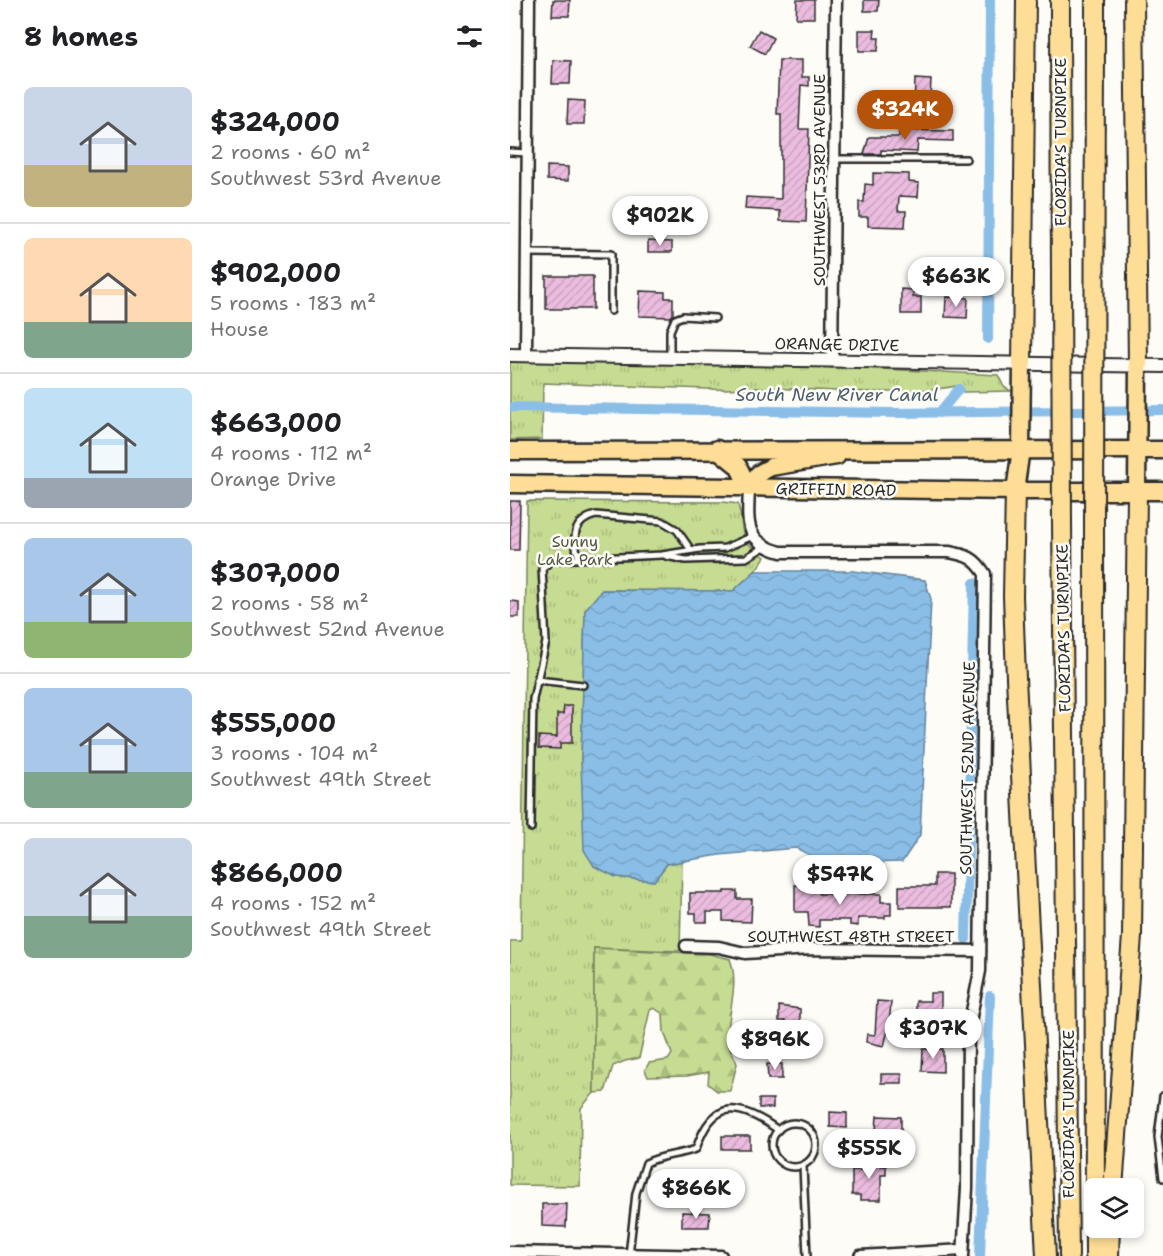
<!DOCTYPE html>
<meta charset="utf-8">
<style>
body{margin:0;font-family:"Shantell Sans",sans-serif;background:#f2f2f2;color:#202124;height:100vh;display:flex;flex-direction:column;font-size:22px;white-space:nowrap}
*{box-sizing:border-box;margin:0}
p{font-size:20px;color:#757577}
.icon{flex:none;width:33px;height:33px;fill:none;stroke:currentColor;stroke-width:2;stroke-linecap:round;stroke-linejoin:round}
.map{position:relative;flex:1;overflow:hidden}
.drawer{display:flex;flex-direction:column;background:#fff;width:510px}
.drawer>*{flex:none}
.buttons{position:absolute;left:574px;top:1178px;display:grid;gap:12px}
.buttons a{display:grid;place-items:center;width:60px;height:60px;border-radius:9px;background:#fff;box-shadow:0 3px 9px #0003;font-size:30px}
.price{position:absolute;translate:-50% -51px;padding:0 14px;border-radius:21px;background:#fff;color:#222;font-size:20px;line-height:39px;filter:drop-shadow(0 2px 3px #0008)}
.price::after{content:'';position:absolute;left:50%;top:36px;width:18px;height:14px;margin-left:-9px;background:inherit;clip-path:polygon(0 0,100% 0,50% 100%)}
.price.active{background:#b45309;color:#fff}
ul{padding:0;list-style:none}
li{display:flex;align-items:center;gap:18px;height:150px;padding:0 24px}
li+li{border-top:2px solid #e0e0e0}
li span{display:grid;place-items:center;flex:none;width:168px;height:120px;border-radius:9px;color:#555}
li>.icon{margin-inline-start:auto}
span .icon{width:72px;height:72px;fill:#fffc;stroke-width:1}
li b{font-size:26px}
h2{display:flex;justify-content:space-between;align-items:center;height:72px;padding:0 24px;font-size:26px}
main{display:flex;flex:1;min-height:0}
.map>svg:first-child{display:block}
</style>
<main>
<section class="drawer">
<h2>8 homes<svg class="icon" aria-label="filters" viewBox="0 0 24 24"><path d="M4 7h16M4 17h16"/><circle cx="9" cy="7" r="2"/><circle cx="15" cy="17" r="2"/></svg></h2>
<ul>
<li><span style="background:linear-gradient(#c9d6e8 65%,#c2b280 0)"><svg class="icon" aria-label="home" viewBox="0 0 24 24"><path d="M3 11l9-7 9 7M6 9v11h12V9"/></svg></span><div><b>$324,000</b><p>2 rooms · 60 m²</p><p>Southwest 53rd Avenue</p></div></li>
<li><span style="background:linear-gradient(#ffd9b3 70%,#7fa58c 0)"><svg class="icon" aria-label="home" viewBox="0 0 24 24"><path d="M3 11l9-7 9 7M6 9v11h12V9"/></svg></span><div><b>$902,000</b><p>5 rooms · 183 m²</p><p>House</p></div></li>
<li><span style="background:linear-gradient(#bfe0f5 75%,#9aa5b1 0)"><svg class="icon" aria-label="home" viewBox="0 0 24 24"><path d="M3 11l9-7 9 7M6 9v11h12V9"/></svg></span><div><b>$663,000</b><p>4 rooms · 112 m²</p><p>Orange Drive</p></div></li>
<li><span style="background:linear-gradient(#a9c7e8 70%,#8fb573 0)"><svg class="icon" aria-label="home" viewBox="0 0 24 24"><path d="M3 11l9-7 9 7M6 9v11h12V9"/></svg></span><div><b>$307,000</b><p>2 rooms · 58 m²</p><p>Southwest 52nd Avenue</p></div></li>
<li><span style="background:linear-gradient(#a9c7e8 70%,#7fa58c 0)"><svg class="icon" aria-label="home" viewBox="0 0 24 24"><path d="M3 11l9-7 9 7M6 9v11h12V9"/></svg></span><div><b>$555,000</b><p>3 rooms · 104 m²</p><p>Southwest 49th Street</p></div></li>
<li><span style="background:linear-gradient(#c9d6e8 65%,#7fa58c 0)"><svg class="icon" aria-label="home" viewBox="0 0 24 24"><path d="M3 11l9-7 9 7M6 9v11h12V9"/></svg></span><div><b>$866,000</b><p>4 rooms · 152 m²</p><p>Southwest 49th Street</p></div></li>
</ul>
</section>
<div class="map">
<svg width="653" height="1256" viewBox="0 0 653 1256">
<defs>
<pattern id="grass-tufts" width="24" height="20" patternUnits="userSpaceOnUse" patternTransform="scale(1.5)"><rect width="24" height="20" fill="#c6dc92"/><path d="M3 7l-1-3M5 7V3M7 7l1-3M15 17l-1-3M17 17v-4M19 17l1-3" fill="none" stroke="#aabd7e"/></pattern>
<pattern id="forest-firs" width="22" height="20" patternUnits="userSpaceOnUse" patternTransform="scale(1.5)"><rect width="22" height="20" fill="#c6dc92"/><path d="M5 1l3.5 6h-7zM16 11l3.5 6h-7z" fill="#aabd7e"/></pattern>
<pattern id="water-waves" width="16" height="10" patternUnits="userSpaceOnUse" patternTransform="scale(1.5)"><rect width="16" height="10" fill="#8abee7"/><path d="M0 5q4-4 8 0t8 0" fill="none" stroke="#77a3c6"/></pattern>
<pattern id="building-hatch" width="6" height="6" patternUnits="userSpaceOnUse" patternTransform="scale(1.5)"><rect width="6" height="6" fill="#ebbcdf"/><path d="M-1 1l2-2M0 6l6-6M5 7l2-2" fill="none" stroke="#caa2c0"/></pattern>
</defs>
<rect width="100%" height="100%" fill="#fdfcf7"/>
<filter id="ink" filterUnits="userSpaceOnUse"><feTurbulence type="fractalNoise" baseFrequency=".0167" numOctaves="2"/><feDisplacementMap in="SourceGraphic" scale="12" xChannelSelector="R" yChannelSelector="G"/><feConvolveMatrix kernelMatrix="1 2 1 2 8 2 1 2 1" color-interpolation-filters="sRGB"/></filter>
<g filter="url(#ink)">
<g fill="url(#grass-tufts)" stroke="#78845e" stroke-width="1.5">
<path d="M0 360 354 368 488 375 494 387 501 391 453 392 446 386C389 397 315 390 256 388 237 387 217 390 197 389 143 387 88 385 33 383L32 439 0 440Z"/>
<path d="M17 501 212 502 228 504C236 534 224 536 255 557L245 571 223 591 92 590 75 610 71 760 84 866 106 877 144 881 157 864 172 861 170 951 84 948V1093L71 1108 70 1186 0 1185V941H11Z"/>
</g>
<path fill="url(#forest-firs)" stroke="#78845e" stroke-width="1.5" d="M84 948 200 954 220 959C230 985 217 1013 218 1039 218 1050 225 1055 227 1064L220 1091H207L198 1084 199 1072 177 1076 138 1077 135 1070 139 1063 158 1060 162 1054 154 1032 153 1014 144 1008 140 1010 129 1058 115 1061 103 1066 95 1092 84 1093Z"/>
<path fill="url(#water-waves)" stroke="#64839c" stroke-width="1.5" d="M245 571H343L415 580 421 599 410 835 392 862 317 864 286 848 209 855 157 864 144 881 106 877 84 866 74 850 71 760 75 610 92 590 223 591Z"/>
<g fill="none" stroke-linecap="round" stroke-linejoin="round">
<g stroke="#8abee7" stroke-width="10">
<path d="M478 339 480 0"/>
<path d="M0 407 383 413 653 410"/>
<path d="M429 413 449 389"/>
<path d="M456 939 464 583"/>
<path d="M470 1256 480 996"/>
</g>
</g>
<g fill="url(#building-hatch)" stroke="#2b2b2b" stroke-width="1.5">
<path d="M43 0H60L59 16H42Z"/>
<path d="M287 0H304V18H286Z"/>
<path d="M354 0H369L368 11H354Z"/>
<path d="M249 30 263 38 255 54 240 46Z"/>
<path d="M349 30H365L364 38H369L368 51H349Z"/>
<path d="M43 60 61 61 60 84H42Z"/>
<path d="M269 60H292V77H299V86L291 85 289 129H299L296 222 270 221V211L235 209 236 197 271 199V114H267Z"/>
<path d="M405 79 421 80 420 97 428 98 427 110 404 109Z"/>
<path d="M58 100 75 101 74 124H57Z"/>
<path d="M389 130 443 131V141L408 140 407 152 371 150V154H354L359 137H389Z"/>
<path d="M37 166 58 167V181L37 180Z"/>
<path d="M363 173 399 174V182L409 183 408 197 389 196 388 211H396L395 227 358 226V217H349V202H354L355 184 363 185Z"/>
<path d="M138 241 162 242V252H138Z"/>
<rect x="36" y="276" width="47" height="33"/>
<path d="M391 289 403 290V297H411V314H391Z"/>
<path d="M130 291 155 292V298H163V315L161 317 129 316Z"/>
<path d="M436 297 458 298 457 318 435 317Z"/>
<path d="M0 501H10L9 550H0Z"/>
<path d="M0 601 9 602V617H0Z"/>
<path d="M54 706H62V743H50V749L29 748V736L47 737V714H53Z"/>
<path d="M425 874H441V907H389V886H425Z"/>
<path d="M285 885H294V891H309V894H371V902H381V915H375V918H348V926L340 925V920H309V927L299 926 298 912H285Z"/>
<path d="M214 891H227V899H242L241 922 213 921V912H197V922H186V913H180V893H214Z"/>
<path d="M420 993H431V1020H406V1001H420Z"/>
<path d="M367 1001 381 1002 379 1027 374 1046 356 1042 357 1034 365 1035Z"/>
<path d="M269 1006 290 1009V1027H275V1021H269Z"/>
<path d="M413 1049H433V1072L412 1071Z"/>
<path d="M257 1064H272V1079H258Z"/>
<rect x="371" y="1074" width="21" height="9"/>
<rect x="249" y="1099" width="14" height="9"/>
<path d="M320 1112 337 1113V1128L320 1127Z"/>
<path d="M367 1116 391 1117V1132L366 1130Z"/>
<rect x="212" y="1136" width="28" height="13"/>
<path d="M354 1159H371V1166H376V1175H371V1200H350V1195H342V1170H354Z"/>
<path d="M32 1204H57L56 1227 32 1226Z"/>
<path d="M172 1212 200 1213 199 1227H172Z"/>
</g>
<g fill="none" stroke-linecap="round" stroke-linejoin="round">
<g stroke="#2b2b2b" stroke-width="10">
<g id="service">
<path d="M0 152 18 153"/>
<path d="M324 159H456"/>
<path d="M17 253 101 254V311"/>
<path d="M160 357V331L165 319 173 316 205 318"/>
<path d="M156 556 176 560 236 558 254 547"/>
<path d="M69 558C62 539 62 521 86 515L152 521 167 530 181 550"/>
<path d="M27 680 73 685"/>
<path d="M21 828 23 699 36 642 32 568 43 560 152 555 190 549 215 548 243 536"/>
<path d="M653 1096 648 1137 653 1178"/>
<circle cx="284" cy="1145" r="22"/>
<path d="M293 1166 297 1256"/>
<path d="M119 1255 126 1193 136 1163C151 1155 169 1155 186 1149 203 1097 230 1103 268 1130"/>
</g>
</g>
<g stroke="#2b2b2b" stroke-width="15">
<g id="minor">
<path d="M16 355 19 0"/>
<path d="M322 361 326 0"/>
<path d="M239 488C238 521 233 542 271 552H439C457 555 465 558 475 574L470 971 458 1031 457 1188 453 1256"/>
<path d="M176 946 209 947 235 953 301 949 470 951"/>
<path d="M0 1252 211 1256"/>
<path d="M350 1256 453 1250"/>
</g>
</g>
<g stroke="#2b2b2b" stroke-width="16">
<path id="tertiary" d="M0 355 653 366"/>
</g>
<g stroke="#2b2b2b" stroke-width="21">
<g id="primary">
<path d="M207 449 228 466 239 488"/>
<path d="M0 451 653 450"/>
<path d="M0 484 505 491H653"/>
<path d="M239 488 248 474 261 467 327 456"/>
<path d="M505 491 511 449 512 364"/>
<path d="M627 491 628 366"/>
</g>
</g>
<g stroke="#2b2b2b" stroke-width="22">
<g id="motorway">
<path d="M624 0 628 366"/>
<path d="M550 23V0"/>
<path d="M585 23V0"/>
<path d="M512 364 516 0"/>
<path d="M505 491 503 596 506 678 536 1256"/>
<path d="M552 523 559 1256"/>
<path d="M584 531 585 1256"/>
<path d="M603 1188 622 936 627 491"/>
<path d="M599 1256 600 1227"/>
</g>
</g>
<use href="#service" stroke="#fdfcf7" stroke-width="5"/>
<use href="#minor" stroke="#fdfcf7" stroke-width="10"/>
<use href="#tertiary" stroke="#fdfcf7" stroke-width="12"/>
<use href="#primary" stroke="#fedd96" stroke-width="16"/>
<use href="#motorway" stroke="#fedd96" stroke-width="18"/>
<g stroke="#2b2b2b" stroke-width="22" stroke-linecap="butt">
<g id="motorway-bridge">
<path d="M550 23 552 523"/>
<path d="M584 531 585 23"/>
</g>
</g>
<use href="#motorway-bridge" stroke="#fedd96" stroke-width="18"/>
</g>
</g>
<g text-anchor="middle" stroke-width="5" stroke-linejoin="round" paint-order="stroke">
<g font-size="16" fill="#2b2b2b" stroke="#fdfcf7">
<text transform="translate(550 142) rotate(-90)" y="6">FLORIDA'S TURNPIKE</text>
<text transform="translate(309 180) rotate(-90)" y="6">SOUTHWEST 53RD AVENUE</text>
<text transform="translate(327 344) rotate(1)" y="6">ORANGE DRIVE</text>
<text transform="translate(326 489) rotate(1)" y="6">GRIFFIN ROAD</text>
<text transform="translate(553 628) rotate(-91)" y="6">FLORIDA'S TURNPIKE</text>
<text transform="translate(457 768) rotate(-89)" y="6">SOUTHWEST 52ND AVENUE</text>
<text x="341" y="942">SOUTHWEST 48TH STREET</text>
<text transform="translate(558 1114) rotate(-90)" y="6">FLORIDA'S TURNPIKE</text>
</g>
<g font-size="16" fill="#525745" stroke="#fdfcf7">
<text x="65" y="547">Sunny<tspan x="65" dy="18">Lake Park</tspan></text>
</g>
<g font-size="18" font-style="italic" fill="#4c5e6d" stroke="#fdfcf7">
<text x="327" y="401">South New River Canal</text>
</g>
</g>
</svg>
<div class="buttons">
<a><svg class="icon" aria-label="layers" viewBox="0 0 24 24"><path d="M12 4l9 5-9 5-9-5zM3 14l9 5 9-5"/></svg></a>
</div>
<b class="price active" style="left:395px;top:141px">$324K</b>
<b class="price" style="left:150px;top:247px">$902K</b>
<b class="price" style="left:446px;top:308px">$663K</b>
<b class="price" style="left:330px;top:906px">$547K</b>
<b class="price" style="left:423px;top:1060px">$307K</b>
<b class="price" style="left:265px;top:1071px">$896K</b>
<b class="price" style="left:359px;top:1180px">$555K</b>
<b class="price" style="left:186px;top:1220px">$866K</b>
</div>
</main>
